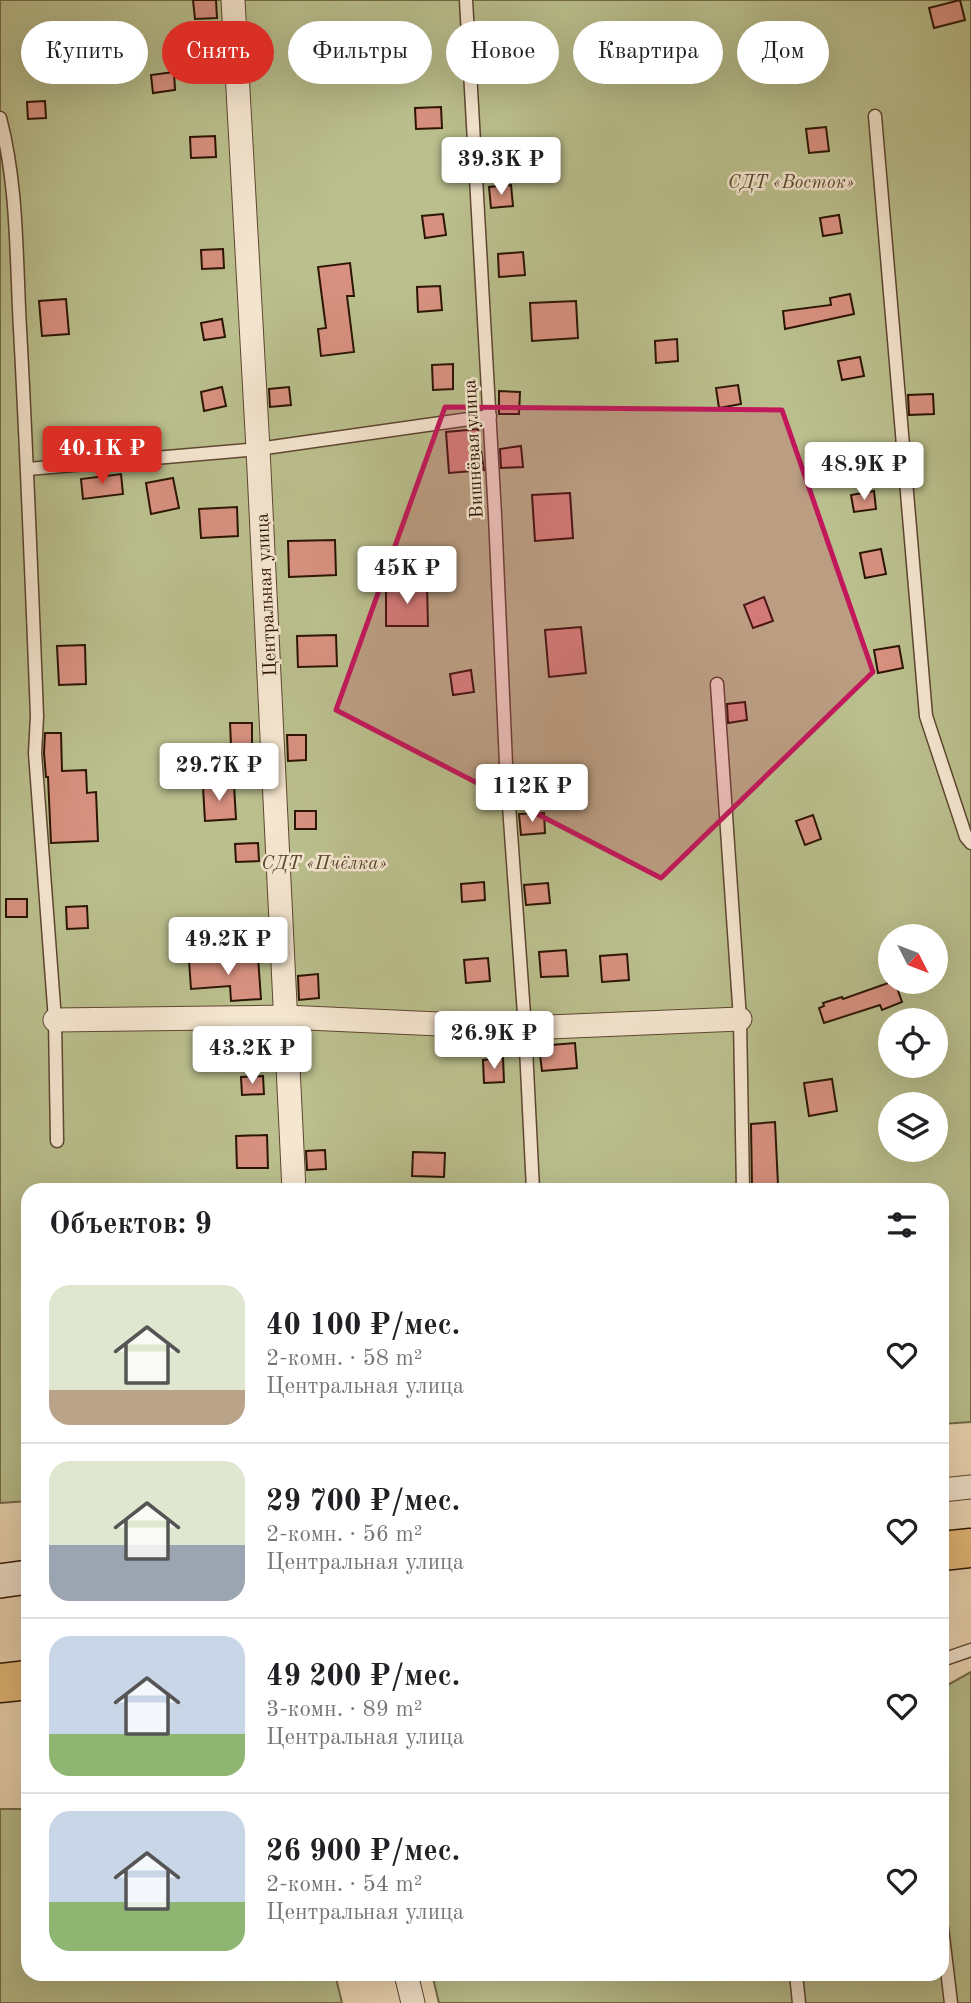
<!DOCTYPE html>
<html lang="ru">
<meta charset="utf-8">
<style>
body{margin:0;font-family:"Old Standard TT",serif;background:#f6f6f6;color:#202124;height:100vh;display:flex;flex-direction:column;font-size:26px;white-space:nowrap}
*{box-sizing:border-box;margin:0}
p{font-size:23px;color:#757577}
.icon{flex:none;width:38px;height:38px;fill:none;stroke:currentColor;stroke-width:2;stroke-linecap:round;stroke-linejoin:round}
.map{position:relative;flex:1;overflow:hidden}
.drawer{position:absolute;left:21px;top:1183px;width:928px;height:798px;display:flex;flex-direction:column;background:#fff;border-radius:21px;box-shadow:0 7px 28px #0002}
.drawer>*{flex:none}
.banner{position:absolute;left:21px;top:21px;width:929px;height:63px;display:flex;gap:14px}
.needle{width:46px;rotate:132deg}
.controls{position:absolute;left:878px;top:924px;display:grid;gap:14px}
.controls a{display:grid;place-items:center;width:70px;height:70px;border-radius:50%;background:#fff;box-shadow:0 7px 28px #0002;font-size:35px}
.price{position:absolute;translate:-50% -60px;padding:0 16px;border-radius:7px;background:#fff;color:#222;font-size:23px;line-height:46px;filter:drop-shadow(0 2px 4px #0008)}
.price::after{content:'';position:absolute;left:50%;top:42px;width:21px;height:16px;margin-left:-10px;background:inherit;clip-path:polygon(0 0,100% 0,50% 100%)}
.price.active{background:#d93025;color:#fff}
ul{padding:0;list-style:none}
li{display:flex;align-items:center;gap:21px;height:175px;padding:0 28px}
li+li{border-top:2px solid #e0e0e0}
li span{display:grid;place-items:center;flex:none;width:196px;height:140px;border-radius:21px;color:#555}
li>.icon{margin-inline-start:auto}
span .icon{width:84px;height:84px;fill:#fffc;stroke-width:1}
li b{font-size:30px}
h2{display:flex;justify-content:space-between;align-items:center;height:84px;padding:0 28px;font-size:30px}
.chip{padding:0 24px;border-radius:32px;background:#fff;box-shadow:0 7px 28px #0002;font-size:24px;line-height:63px}
.chip.active{background:#d93025;color:#fff}
.map>svg:first-child{display:block}
</style>
<div class="map">
<svg width="971" height="2003" viewBox="0 0 971 2003">
<rect width="100%" height="100%" fill="#efd9b6"/>
<filter id="stains"><feTurbulence type="fractalNoise" baseFrequency=".00286" numOctaves="4"/><feColorMatrix values="0 0 0 0 .2 0 0 0 0 .09 0 0 0 0 .02 0 0 0 .5 -.17"/></filter>
<radialGradient id="worn" r=".72"><stop offset=".6" stop-color="#630" stop-opacity="0"/><stop offset="1" stop-color="#630" stop-opacity=".3"/></radialGradient>
<g fill="#babf8d" stroke="#746a48" stroke-width="2" fill-rule="evenodd">
<path d="M0 0H971V1422L942 1424V1190H28V1501L0 1503ZM891 936H936V982H891ZM891 1020H936V1066H891ZM891 1104H936V1150H891Z"/>
<path d="M971 1672V2003H439L432 1974H942V1688Z"/>
<path d="M0 1809H28V1974H335L342 2003H0Z"/>
</g>
<g fill="#d89180" stroke="#2d1503" stroke-width="2">
<path d="M193 0H216L217 18 195 19Z"/>
<path d="M960 0 965 20 934 28 929 8Z"/>
<path d="M174 72 175 90 153 93 151 75Z"/>
<path d="M45 101 46 118 28 119 27 102Z"/>
<path d="M441 107 442 128 416 129 415 108Z"/>
<path d="M826 127 829 151 809 153 806 129Z"/>
<path d="M215 136 216 157 191 158 190 137Z"/>
<path d="M511 185 513 206 491 208 489 187Z"/>
<path d="M443 214 446 235 425 238 422 216Z"/>
<path d="M839 215 842 233 823 236 820 218Z"/>
<path d="M223 249 224 268 202 269 201 250Z"/>
<path d="M523 252 525 275 499 277 498 254Z"/>
<path d="M350 263 354 296H347L354 352 321 356 318 329 326 328 318 267Z"/>
<path d="M440 286 442 310 418 312 417 287Z"/>
<path d="M850 294 854 314 785 329 783 311 831 305 830 298Z"/>
<path d="M66 299 69 334 42 336 39 301Z"/>
<path d="M576 301 578 338 532 341 530 303Z"/>
<path d="M222 319 225 337 204 340 201 323Z"/>
<path d="M677 339 678 361 656 363 655 341Z"/>
<path d="M860 357 864 376 842 380 838 361Z"/>
<path d="M453 364V389L433 390 432 365Z"/>
<path d="M738 385 741 404 719 408 716 388Z"/>
<path d="M222 387 226 406 204 411 201 392Z"/>
<path d="M289 387 291 405 270 407 269 389Z"/>
<path d="M499 391 520 392 519 414H499Z"/>
<path d="M933 394 934 414 909 415 908 395Z"/>
<path d="M478 429 484 470 449 473 446 432Z"/>
<path d="M521 446 523 467 501 468 500 449Z"/>
<path d="M121 474 123 494 83 499 81 479Z"/>
<path d="M173 478 179 508 151 514 146 483Z"/>
<path d="M874 491 876 509 854 512 851 495Z"/>
<path d="M570 493 573 538 535 541 532 495Z"/>
<path d="M237 507 238 536 201 538 199 509Z"/>
<path d="M335 540 336 575 289 577 288 541Z"/>
<path d="M881 549 886 574 865 578 860 553Z"/>
<path d="M386 586H427L428 626H386Z"/>
<path d="M764 597 773 621 753 628 744 605Z"/>
<path d="M581 627 586 673 549 677 545 630Z"/>
<path d="M336 635 337 666 298 667 297 636Z"/>
<path d="M85 645 86 684 59 685 57 646Z"/>
<path d="M899 646 903 668 878 673 874 650Z"/>
<path d="M471 670 474 692 453 695 450 674Z"/>
<path d="M745 702 747 720 728 723 727 704Z"/>
<path d="M230 723H252V745H231Z"/>
<path d="M45 733H61L62 771 86 770 87 793 96 792 98 841 51 843 48 777H46L44 753Z"/>
<path d="M287 735H306V760L288 761Z"/>
<path d="M234 785 236 819 205 821 203 787Z"/>
<rect x="295" y="811" width="21" height="18"/>
<path d="M544 813 545 833 521 835 519 814Z"/>
<path d="M813 815 821 839 805 845 796 821Z"/>
<path d="M258 843 259 861 236 862 235 844Z"/>
<path d="M484 882 485 900 462 902 461 884Z"/>
<path d="M548 883 550 903 526 905 524 885Z"/>
<rect x="6" y="899" width="21" height="18"/>
<path d="M87 906 88 928 67 929 66 907Z"/>
<path d="M566 950 568 976 541 977 539 952Z"/>
<path d="M627 954 629 980 602 982 600 956Z"/>
<path d="M258 957 261 999 231 1001 230 986 191 989 189 961Z"/>
<path d="M488 958 490 981 466 983 464 960Z"/>
<path d="M318 974 319 998 299 1000 298 976Z"/>
<path d="M891 982H895L902 1002 882 1010 880 1005 824 1023 819 1008 824 1006 823 1003 842 997 843 999Z"/>
<path d="M575 1043 577 1068 542 1071 539 1046Z"/>
<path d="M503 1058 504 1082 484 1083 483 1060Z"/>
<path d="M263 1076 264 1094 242 1095 241 1077Z"/>
<path d="M832 1079 837 1111 809 1116 804 1083Z"/>
<path d="M775 1122 778 1185 752 1186 751 1124Z"/>
<path d="M267 1135 268 1168H237L236 1136Z"/>
<path d="M325 1150 326 1169 307 1170 306 1151Z"/>
<path d="M413 1152 445 1153 444 1177 412 1176Z"/>
</g>
<g fill="none" stroke-linecap="round" stroke-linejoin="round">
<g stroke="#5e4630" stroke-width="15">
<g id="lane">
<path d="M466 0 495 515 506 764 525 1028 533 1190"/>
<path d="M875 116 926 716 966 837 971 843"/>
<path d="M0 118C18 186 16 259 20 329 27 458 32 587 37 716L35 753 55 1020 57 1141"/>
<path d="M28 469 258 449 490 416"/>
<path d="M717 684 740 1019 743 1190"/>
<path d="M942 1660 971 1650"/>
<path d="M942 1928 951 2003"/>
<path d="M796 1974 799 2003"/>
</g>
</g>
<g stroke="#5e4630" stroke-width="25">
<g id="street">
<path d="M233 0 258 449 294 1190"/>
<path d="M55 1020 285 1017 525 1028 740 1019"/>
<path d="M942 1490 971 1487"/>
<path d="M406 1974 413 2003"/>
</g>
</g>
<g stroke="#2d1503" stroke-width="36">
<path id="secondary" d="M0 1581 28 1577"/>
</g>
<g stroke="#2d1503" stroke-width="41">
<g id="highway">
<path d="M942 1551 971 1548"/>
<path d="M0 1683 28 1680"/>
</g>
</g>
<use href="#lane" stroke="#f5e6d0" stroke-width="12"/>
<use href="#street" stroke="#f5e6d0" stroke-width="23"/>
<use href="#secondary" stroke="#f5e6d0" stroke-width="33"/>
<use href="#highway" stroke="#e8bc7b" stroke-width="38"/>
</g>
<path fill="#c2185b" fill-opacity="0.2" stroke="#c2185b" stroke-width="5" stroke-linejoin="round" d="M445 407 782 410 873 672 661 878 336 710Z"/>
<g text-anchor="middle" stroke-width="5" stroke-linejoin="round" paint-order="stroke">
<g font-size="19" font-style="italic" fill="#57482c" stroke="#f5e6d0">
<text x="791" y="188">СДТ «Восток»</text>
<text x="324" y="869">СДТ «Пчёлка»</text>
</g>
<g font-size="19" fill="#2d1503" stroke="#f5e6d0">
<text transform="translate(472 449) rotate(-93)" y="7">Вишнёвая улица</text>
<text transform="translate(265 595) rotate(-93)" y="7">Центральная улица</text>
</g>
</g>
<rect width="100%" height="100%" filter="url(#stains)"/>
<rect width="100%" height="100%" fill="url(#worn)"/>
</svg>
<div class="controls">
<a><svg class="needle" viewBox="-14 -14 28 28"><path d="M0-13l5 13h-10z" fill="#e53935"/><path d="M0 13l5-13h-10z" fill="#757577"/></svg></a>
<a><svg class="icon" aria-label="locate" viewBox="0 0 24 24"><circle cx="12" cy="12" r="6"/><path d="M12 2v4M12 18v4M2 12h4M18 12h4"/></svg></a>
<a><svg class="icon" aria-label="layers" viewBox="0 0 24 24"><path d="M12 4l9 5-9 5-9-5zM3 14l9 5 9-5"/></svg></a>
</div>
<b class="price" style="left:501px;top:197px">39.3K ₽</b>
<b class="price active" style="left:102px;top:486px">40.1K ₽</b>
<b class="price" style="left:864px;top:502px">48.9K ₽</b>
<b class="price" style="left:407px;top:606px">45K ₽</b>
<b class="price" style="left:219px;top:803px">29.7K ₽</b>
<b class="price" style="left:532px;top:824px">112K ₽</b>
<b class="price" style="left:228px;top:977px">49.2K ₽</b>
<b class="price" style="left:494px;top:1071px">26.9K ₽</b>
<b class="price" style="left:252px;top:1086px">43.2K ₽</b>
<div class="banner">
<a class="chip">Купить</a>
<a class="chip active">Снять</a>
<a class="chip">Фильтры</a>
<a class="chip">Новое</a>
<a class="chip">Квартира</a>
<a class="chip">Дом</a>
</div>
<section class="drawer">
<h2>Объектов: 9<svg class="icon" aria-label="filters" viewBox="0 0 24 24"><path d="M4 7h16M4 17h16"/><circle cx="9" cy="7" r="2"/><circle cx="15" cy="17" r="2"/></svg></h2>
<ul>
<li><span style="background:linear-gradient(#dfe7d0 75%,#b9a48a 0)"><svg class="icon" aria-label="home" viewBox="0 0 24 24"><path d="M3 11l9-7 9 7M6 9v11h12V9"/></svg></span><div><b>40 100 ₽/мес.</b><p>2-комн. · 58 m²</p><p>Центральная улица</p></div><svg class="icon" aria-label="heart" viewBox="0 0 24 24"><path d="M12 20l-8-8c-3-5 5-10 8-4 3-6 11-1 8 4z"/></svg></li>
<li><span style="background:linear-gradient(#dfe7d0 60%,#9aa5b1 0)"><svg class="icon" aria-label="home" viewBox="0 0 24 24"><path d="M3 11l9-7 9 7M6 9v11h12V9"/></svg></span><div><b>29 700 ₽/мес.</b><p>2-комн. · 56 m²</p><p>Центральная улица</p></div><svg class="icon" aria-label="heart" viewBox="0 0 24 24"><path d="M12 20l-8-8c-3-5 5-10 8-4 3-6 11-1 8 4z"/></svg></li>
<li><span style="background:linear-gradient(#c9d6e8 70%,#8fb573 0)"><svg class="icon" aria-label="home" viewBox="0 0 24 24"><path d="M3 11l9-7 9 7M6 9v11h12V9"/></svg></span><div><b>49 200 ₽/мес.</b><p>3-комн. · 89 m²</p><p>Центральная улица</p></div><svg class="icon" aria-label="heart" viewBox="0 0 24 24"><path d="M12 20l-8-8c-3-5 5-10 8-4 3-6 11-1 8 4z"/></svg></li>
<li><span style="background:linear-gradient(#c9d6e8 65%,#8fb573 0)"><svg class="icon" aria-label="home" viewBox="0 0 24 24"><path d="M3 11l9-7 9 7M6 9v11h12V9"/></svg></span><div><b>26 900 ₽/мес.</b><p>2-комн. · 54 m²</p><p>Центральная улица</p></div><svg class="icon" aria-label="heart" viewBox="0 0 24 24"><path d="M12 20l-8-8c-3-5 5-10 8-4 3-6 11-1 8 4z"/></svg></li>
</ul>
</section>
</div>
